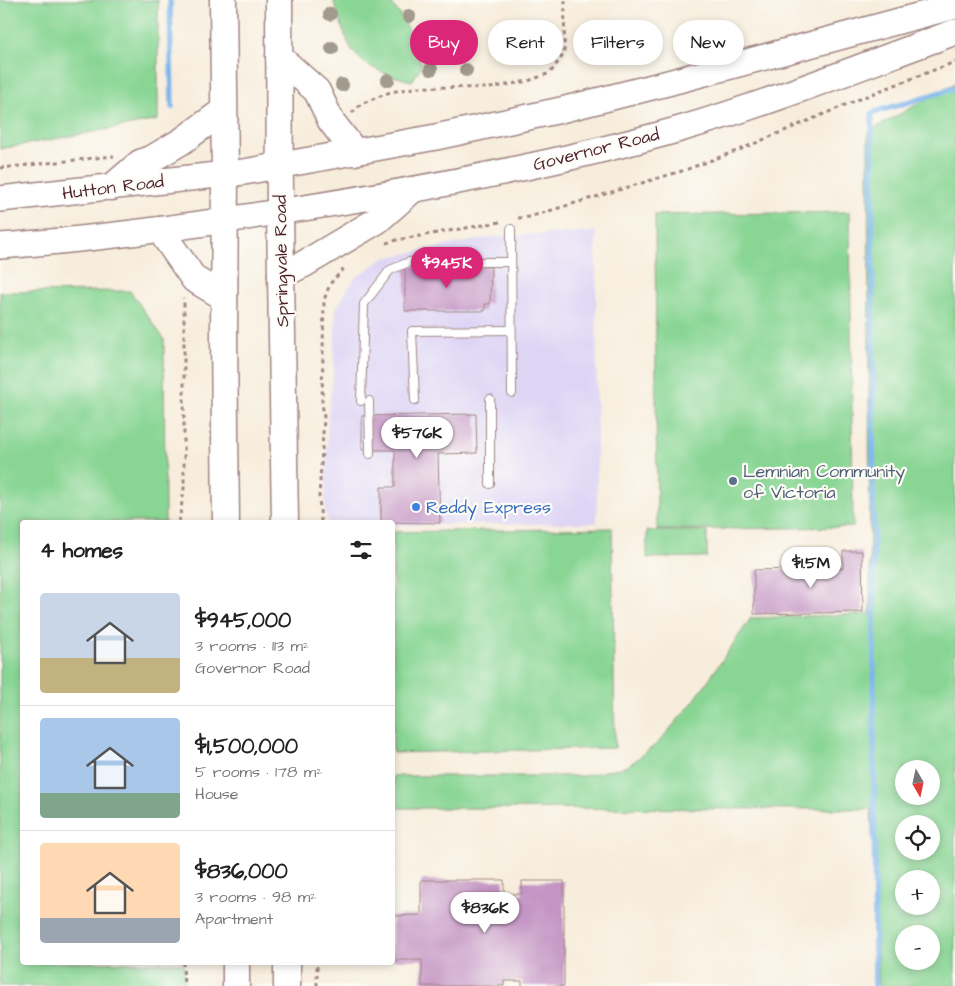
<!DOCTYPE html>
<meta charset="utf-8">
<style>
body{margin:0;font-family:"Architects Daughter",sans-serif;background:#f2f2f2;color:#222;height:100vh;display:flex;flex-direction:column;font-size:19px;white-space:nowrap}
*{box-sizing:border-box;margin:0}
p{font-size:16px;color:#767676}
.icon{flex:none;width:28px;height:28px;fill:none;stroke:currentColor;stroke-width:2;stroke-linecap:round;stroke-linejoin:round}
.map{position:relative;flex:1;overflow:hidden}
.details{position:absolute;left:20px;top:520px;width:375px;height:445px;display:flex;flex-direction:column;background:#fff;border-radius:5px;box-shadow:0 2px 8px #0003}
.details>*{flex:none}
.guide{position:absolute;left:410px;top:20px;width:470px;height:45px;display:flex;gap:10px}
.needle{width:32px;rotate:171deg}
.tools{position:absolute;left:895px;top:760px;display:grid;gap:10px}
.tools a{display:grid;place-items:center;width:45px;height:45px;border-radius:50%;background:#fff;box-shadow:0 2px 8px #0003;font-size:25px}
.price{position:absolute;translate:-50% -42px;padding:0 11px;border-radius:18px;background:#fff;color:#222;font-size:16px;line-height:32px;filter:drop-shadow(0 1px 2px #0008)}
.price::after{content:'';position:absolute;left:50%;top:30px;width:15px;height:11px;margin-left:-8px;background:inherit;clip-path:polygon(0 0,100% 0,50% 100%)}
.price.selected{background:#db2777;color:#fff}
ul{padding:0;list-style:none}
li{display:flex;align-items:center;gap:15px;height:125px;padding:0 20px}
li+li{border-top:1px solid #e0e0e0}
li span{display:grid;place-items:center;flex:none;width:140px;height:100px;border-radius:5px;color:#555}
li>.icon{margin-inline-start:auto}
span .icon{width:60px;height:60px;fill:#fffc;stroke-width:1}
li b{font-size:21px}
h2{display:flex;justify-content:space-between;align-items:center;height:60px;padding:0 20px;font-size:21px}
.chip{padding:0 18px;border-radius:22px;background:#fff;box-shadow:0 2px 8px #0003;font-size:18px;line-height:45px}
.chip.selected{background:#db2777;color:#fff}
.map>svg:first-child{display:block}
</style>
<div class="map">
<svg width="955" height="986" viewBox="0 0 955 986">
<rect width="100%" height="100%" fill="#fdfcf7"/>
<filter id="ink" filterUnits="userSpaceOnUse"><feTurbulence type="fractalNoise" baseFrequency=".02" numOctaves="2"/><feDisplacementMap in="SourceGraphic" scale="10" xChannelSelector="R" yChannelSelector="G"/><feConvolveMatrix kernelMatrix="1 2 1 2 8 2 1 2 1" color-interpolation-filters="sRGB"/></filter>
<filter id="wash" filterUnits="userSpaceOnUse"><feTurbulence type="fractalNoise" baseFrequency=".0096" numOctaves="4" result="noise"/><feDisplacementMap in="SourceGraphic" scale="20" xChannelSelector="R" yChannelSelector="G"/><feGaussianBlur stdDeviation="1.12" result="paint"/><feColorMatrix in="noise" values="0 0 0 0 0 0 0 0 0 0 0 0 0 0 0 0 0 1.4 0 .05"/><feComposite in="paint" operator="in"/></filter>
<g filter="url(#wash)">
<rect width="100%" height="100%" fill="#f7eddc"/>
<path fill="#ded5f5" d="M596 232 597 523 393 525 392 522H328L325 508 328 416 333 376 336 308 355 278 384 258 497 236Z"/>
<g fill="#89d694" stroke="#6a7a60" fill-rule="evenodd">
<path d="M0 0H158V120L0 149Z"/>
<path d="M333 0H388C407 20 414 40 422 65L412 81C391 76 362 68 351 48 343 34 339 15 333 0Z"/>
<path d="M955 83V986H879L871 809 393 808V776H584L628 766 658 743 694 701 751 618 870 614 868 132ZM904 769H931V796H904ZM904 824H931V851H904ZM904 879H931V906H904ZM904 934H931V961H904Z"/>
<path d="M850 212 853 527 657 530 655 215Z"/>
<path d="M130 291 164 339 165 522H22V962L184 963 185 986H0V292Z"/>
<path d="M612 528 615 748 393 753V532Z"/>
<path d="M647 531H707V557L647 558Z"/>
</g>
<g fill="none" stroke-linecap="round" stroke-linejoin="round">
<g stroke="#7cb5ec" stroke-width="5.5">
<path d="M170 0 172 107"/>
<path d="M875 986 872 113 955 88"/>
</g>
</g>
<g id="blocks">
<g fill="#c495c4">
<path d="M405 266 491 267 490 304H485V311H405Z"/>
<path d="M476 414 477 453 438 454 440 523 381 522V487H395V450H362V416Z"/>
<path d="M843 551H862L863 612 754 614V570L843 568Z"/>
<path d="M421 880H504V894H522V881H564V986H522V981H504V986H422V960H392V916L421 915Z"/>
</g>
</g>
</g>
<g filter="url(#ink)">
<use href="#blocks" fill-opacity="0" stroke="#a08684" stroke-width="1"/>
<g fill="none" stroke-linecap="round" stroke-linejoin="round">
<g stroke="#a08684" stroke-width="10">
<g id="service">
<path d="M511 229 512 393"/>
<path d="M415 400 412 331 511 330"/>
<path d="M361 401 364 304 390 270 409 262H511"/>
<path d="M369 401 370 454"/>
<path d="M490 484V399"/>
</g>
</g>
<g stroke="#a08684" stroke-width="28">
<g id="primary">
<path d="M0 199 244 172 436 137 561 110 664 84 955 6"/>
<path d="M0 246C102 239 203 224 304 208 430 188 557 164 680 129 773 102 864 65 955 32"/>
</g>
</g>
<g stroke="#a08684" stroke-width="29">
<g id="trunk">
<path d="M223 0 225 174 224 336 226 522"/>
<path d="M279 0 280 212 285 522"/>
<path d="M279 57 317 91 331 121 355 152"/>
<path d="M112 187 140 163 155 157 182 141 223 111"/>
<path d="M160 230 194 279 224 297"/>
<path d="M281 275 304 264 378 220 412 190"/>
<path d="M236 962V986"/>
<path d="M287 986V962"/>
</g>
</g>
<g stroke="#a08684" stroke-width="3" stroke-dasharray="4 4" stroke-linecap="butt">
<path d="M352 113 361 104 390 92 420 87 490 88 528 81 550 73 564 54 565 0"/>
<path d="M0 168 114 156"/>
<path d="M518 218 529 217 685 170 739 150 869 95 955 62"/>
<path d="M386 243 397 240 500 222"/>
<path d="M179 522 184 489V301L183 298"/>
<path d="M321 522 319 497 324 418 322 402 324 300 330 284 346 266"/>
<path d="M183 962 184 986"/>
<path d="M317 986V962"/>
</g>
<use href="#service" stroke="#fff" stroke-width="8"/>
<use href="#primary" stroke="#fff" stroke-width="25"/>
<use href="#trunk" stroke="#fff" stroke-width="26"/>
</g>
<g fill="#a29a8c">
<circle cx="330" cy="14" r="7"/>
<circle cx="409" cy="16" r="7"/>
<circle cx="429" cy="37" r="7"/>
<circle cx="332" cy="48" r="7"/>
<circle cx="431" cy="69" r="7"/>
<circle cx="466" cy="70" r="7"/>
<circle cx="388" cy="80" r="7"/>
<circle cx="342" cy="85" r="7"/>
</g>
</g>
<circle fill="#5c6f8a" stroke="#fdfcf7" stroke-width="2" cx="733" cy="481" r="5"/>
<circle fill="#3f7fe0" stroke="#fdfcf7" stroke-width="2" cx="416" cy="507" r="5"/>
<g text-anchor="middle" stroke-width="4.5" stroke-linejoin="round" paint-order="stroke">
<g font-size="18" fill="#4a1f2b" stroke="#fdfcf7">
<text transform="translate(596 149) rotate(-14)" y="6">Governor Road</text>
<text transform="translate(113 187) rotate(-7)" y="6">Hutton Road</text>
<text transform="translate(281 261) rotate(-91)" y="6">Springvale Road</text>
</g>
<g font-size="18" fill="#4e5e75" stroke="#fdfcf7" text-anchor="start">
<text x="743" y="477">Lemnian Community<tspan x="743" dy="21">of Victoria</tspan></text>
</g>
<g font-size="18" fill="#366cbe" stroke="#fdfcf7" text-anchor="start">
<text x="426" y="513">Reddy Express</text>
</g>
</g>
</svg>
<div class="tools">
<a><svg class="needle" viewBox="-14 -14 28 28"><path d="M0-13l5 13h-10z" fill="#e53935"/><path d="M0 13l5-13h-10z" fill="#767676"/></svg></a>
<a><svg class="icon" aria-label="locate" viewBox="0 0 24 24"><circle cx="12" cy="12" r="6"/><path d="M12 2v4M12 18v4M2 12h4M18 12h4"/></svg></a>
<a>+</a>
<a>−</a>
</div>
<b class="price selected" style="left:447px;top:289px">$945K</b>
<b class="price" style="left:417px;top:459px">$576K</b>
<b class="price" style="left:811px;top:589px">$1.5M</b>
<b class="price" style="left:485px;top:934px">$836K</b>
<div class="guide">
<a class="chip selected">Buy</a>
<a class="chip">Rent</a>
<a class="chip">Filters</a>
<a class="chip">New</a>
</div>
<section class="details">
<h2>4 homes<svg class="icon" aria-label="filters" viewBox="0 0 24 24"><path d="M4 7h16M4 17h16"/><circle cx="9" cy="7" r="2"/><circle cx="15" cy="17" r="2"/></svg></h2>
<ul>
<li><span style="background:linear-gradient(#c9d6e8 65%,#c2b280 0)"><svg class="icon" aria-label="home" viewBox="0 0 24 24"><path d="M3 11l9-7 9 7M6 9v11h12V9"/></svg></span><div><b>$945,000</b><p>3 rooms · 113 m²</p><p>Governor Road</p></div></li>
<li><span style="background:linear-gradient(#a9c7e8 75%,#7fa58c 0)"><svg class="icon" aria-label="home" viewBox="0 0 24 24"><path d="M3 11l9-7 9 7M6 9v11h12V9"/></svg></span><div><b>$1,500,000</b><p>5 rooms · 178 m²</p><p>House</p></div></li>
<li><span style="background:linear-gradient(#ffd9b3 75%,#9aa5b1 0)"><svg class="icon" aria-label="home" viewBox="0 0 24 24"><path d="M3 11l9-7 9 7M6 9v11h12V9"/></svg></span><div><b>$836,000</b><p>3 rooms · 98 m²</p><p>Apartment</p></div></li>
</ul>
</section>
</div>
